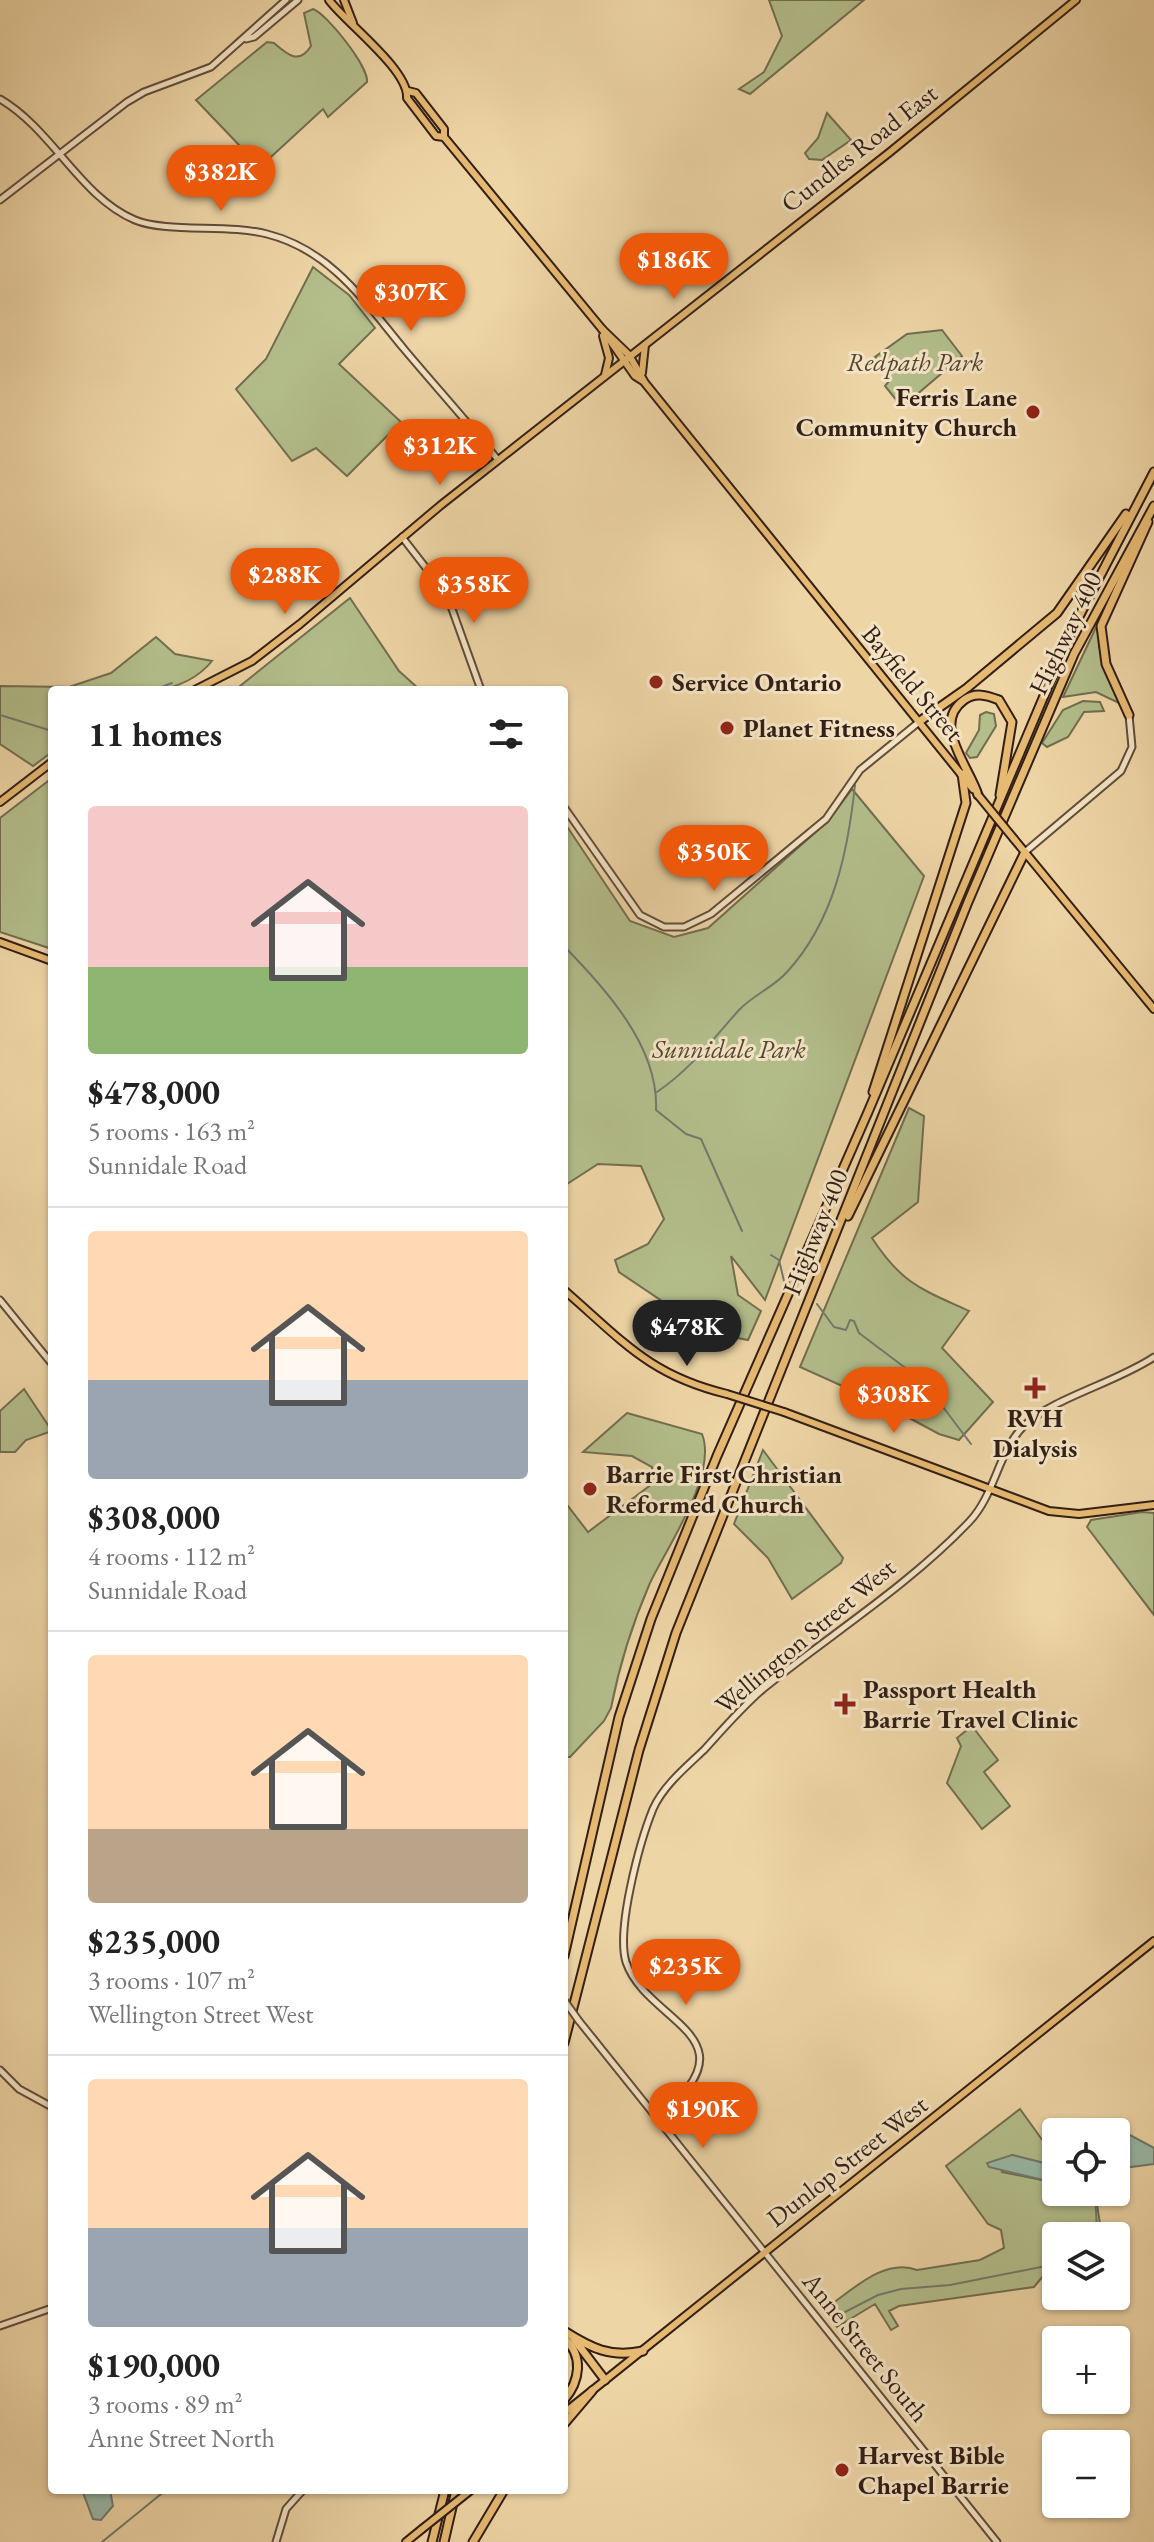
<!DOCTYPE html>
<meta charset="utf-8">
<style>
body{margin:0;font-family:"EB Garamond",serif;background:#f6f6f6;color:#222;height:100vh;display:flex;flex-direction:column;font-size:30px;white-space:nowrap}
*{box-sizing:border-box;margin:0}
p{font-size:26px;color:#767676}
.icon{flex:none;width:44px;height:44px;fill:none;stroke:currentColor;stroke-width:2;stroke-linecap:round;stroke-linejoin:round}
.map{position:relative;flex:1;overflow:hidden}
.sheet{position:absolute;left:48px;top:686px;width:520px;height:1808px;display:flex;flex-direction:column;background:#fff;border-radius:8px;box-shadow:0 2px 6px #0004}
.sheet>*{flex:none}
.tools{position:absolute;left:1042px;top:2118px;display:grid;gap:16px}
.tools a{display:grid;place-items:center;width:88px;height:88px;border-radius:8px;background:#fff;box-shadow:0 2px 6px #0004;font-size:40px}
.price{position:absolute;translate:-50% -68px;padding:0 18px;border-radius:28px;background:#ea580c;color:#fff;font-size:26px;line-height:52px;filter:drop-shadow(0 2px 4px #0008)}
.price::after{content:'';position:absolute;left:50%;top:48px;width:24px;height:18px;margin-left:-12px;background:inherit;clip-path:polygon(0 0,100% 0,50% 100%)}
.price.current{background:#222;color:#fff}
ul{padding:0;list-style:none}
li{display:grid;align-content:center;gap:16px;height:424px;padding:0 40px}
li+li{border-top:2px solid #e0e0e0}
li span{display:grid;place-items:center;height:248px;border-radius:8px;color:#555}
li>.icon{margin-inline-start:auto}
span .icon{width:144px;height:144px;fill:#fffc;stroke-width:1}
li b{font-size:34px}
h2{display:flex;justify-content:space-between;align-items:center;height:96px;padding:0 40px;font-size:34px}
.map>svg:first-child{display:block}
</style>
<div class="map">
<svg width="1154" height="2542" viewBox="0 0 1154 2542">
<rect width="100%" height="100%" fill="#eed5a6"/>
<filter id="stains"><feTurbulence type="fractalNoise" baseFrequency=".0025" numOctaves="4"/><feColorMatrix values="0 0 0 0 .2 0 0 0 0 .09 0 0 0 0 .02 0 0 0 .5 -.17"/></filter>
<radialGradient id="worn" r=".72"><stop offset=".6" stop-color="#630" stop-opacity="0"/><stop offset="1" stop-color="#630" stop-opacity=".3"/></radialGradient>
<g fill="#b3be8b" stroke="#726e50" stroke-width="2">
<path d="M769 0H864L750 94 739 89 764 72 782 36Z"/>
<path d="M313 9C327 14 369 67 367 82L328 117 323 109 260 167 196 100 267 42 274 43C288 55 299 65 311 46L304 13Z"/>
<path d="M827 113 851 140 822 160 809 159 805 153 818 138Z"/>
<path d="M313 267 349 295 375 328 339 364 401 422 347 476 316 448 292 461 236 389 266 359Z"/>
<path d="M942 330 962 356 902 407 885 386 890 380 888 370 875 357 907 334Z"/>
<path d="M350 598 399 671 419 689 469 687 471 690H235Z"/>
<path d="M1099 621V647L1119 703 1096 692 1063 697Z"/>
<path d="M156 637 175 654 212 661C176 706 104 690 52 690V752L33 766 0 744V686L69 687 111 673Z"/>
<path d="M1083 701 1100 702 1104 711 1084 712 1068 737 1047 747 1042 743 1063 710Z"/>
<path d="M986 712 994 714 996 726 977 757 970 758 966 753 979 730 980 715Z"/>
<path d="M52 778V949L0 932V818Z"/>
<path d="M852 789 924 876 765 1300 731 1256 738 1295 761 1311 748 1340 708 1332 619 1272 615 1260 648 1244 664 1219 641 1166 598 1164 564 1186V822L630 921 674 937 708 928 828 821Z"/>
<path d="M909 1108 924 1116 918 1202 872 1238C902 1284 921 1289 969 1311L942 1348 993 1402 959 1440 939 1434 889 1407 800 1367Z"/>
<path d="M24 1389 52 1431 26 1440 15 1452H0V1411Z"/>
<path d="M627 1413 702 1434C718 1474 667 1547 650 1583 633 1622 619 1667 611 1708L604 1721 570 1757H564V1501L588 1532 652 1484V1467L632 1456 583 1452Z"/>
<path d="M763 1450 843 1558 841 1563 792 1599 768 1558 734 1524Z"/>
<path d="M1142 1512 1154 1513V1615L1087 1527 1091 1520Z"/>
<path d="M972 1726 998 1760 984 1772 1010 1806 982 1829 947 1783 961 1746 957 1738Z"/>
<path d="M1020 2109 1056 2159V2166L1012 2155 1002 2172 1056 2183V2192H1095L1102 2236H1056V2270L1043 2276 1034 2287 899 2306 889 2311 898 2326 891 2330 875 2304 837 2327 825 2309C850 2292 884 2257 917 2270L980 2260 1004 2248 1001 2230 988 2224 946 2166Z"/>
</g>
<g fill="#99b9a8" stroke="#707b6e" stroke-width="2">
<path d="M1109 2129H1119L1154 2148V2164L1116 2169V2132H1106Z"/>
<path d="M1012 2155 1056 2166V2183L989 2167 987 2163Z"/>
<path d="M82 2490H110L113 2506 101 2520 93 2519Z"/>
</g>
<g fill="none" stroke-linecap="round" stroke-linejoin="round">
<g stroke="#707b6e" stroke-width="2">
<path d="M154 690 172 683"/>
<path d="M0 715 52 731"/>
<path d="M564 946C605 989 659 1046 656 1110L686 1134 701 1139 742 1231"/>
<path d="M657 1092C691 1069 712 1040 739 1010 753 995 774 987 787 972 834 921 848 851 855 785"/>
<path d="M771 1255 779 1260 784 1281"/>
<path d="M817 1304 834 1327 846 1330 850 1320 854 1321 859 1333 924 1382 971 1444"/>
<path d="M1094 2236 1097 2231 1095 2192"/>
<path d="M845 2312 878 2295 901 2289 950 2285 1056 2264"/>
<path d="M102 2542 166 2490"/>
</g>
<g stroke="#614c3a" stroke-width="9">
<g id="minor">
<path d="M246 39 254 37 298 0"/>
<path d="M0 99C53 130 80 197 135 220 166 233 229 224 267 234 331 250 365 302 404 349 435 386 468 422 498 460"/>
<path d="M0 200 127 102 144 92 211 67 286 0"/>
<path d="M402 537 447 595 481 690"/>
<path d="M564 807 640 915 664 927H684L711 914 826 819 860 770 919 722"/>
<path d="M1025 852 1121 771 1132 747 1129 715"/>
<path d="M0 1300 52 1364"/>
<path d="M579 2021 997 2542"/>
<path d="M0 2070 19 2089 52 2107"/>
<path d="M657 2118C760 2036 647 2024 626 1962 616 1929 640 1841 653 1809 663 1786 686 1767 704 1750 723 1729 742 1707 763 1689 831 1634 908 1586 969 1522 996 1494 998 1449 1026 1424 1052 1399 1119 1381 1154 1357"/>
<path d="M0 2326 52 2308"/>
<path d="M276 2542 286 2509 303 2490"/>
</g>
</g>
<g stroke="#321f16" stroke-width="10">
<g id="major">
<path d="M329 0C345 22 409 70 407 98L436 136 444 137 463 160 602 329 635 376 643 381"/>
<path d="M344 0 353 23"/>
<path d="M408 91 416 93 444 129V137"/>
<path d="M602 329 629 355 645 383 973 789"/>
<path d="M603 336 609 358 605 375"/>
<path d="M642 373 645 345"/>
<path d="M195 690 252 661 300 624 441 505 890 152 1076 0"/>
<path d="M0 802 52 762"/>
<path d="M1014 839 1154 1009"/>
<path d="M0 942 52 961"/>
<path d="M564 1290C623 1341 649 1375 727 1394"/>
<path d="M784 1412 1049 1511 1079 1514 1154 1505"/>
<path d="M564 2413 1154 1941"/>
<path d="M406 2542 422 2529"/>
</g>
</g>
<g stroke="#321f16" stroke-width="11">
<g id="highway">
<path d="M1129 715 1106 664 1101 626 1148 522"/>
<path d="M920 721 967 688 1057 613 1126 514"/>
<path d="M978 795C969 766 931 724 964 700 975 692 986 695 999 700L1012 722 1000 795"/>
<path d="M873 1092 966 803 962 774"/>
<path d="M848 1216 1025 852"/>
<path d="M564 1956 619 1717 651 1619 717 1456 868 1112 1071 632 1154 472"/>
<path d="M564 2043 639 1750 676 1633 968 902 1074 654 1154 506"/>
<path d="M564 2331C591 2348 610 2358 643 2351"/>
<path d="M564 2338C584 2356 580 2381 564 2400"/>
<path d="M574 2339 605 2380"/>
<path d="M564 2424 592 2391"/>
<path d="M432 2542 445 2490"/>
<path d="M444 2542 456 2490"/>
<path d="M473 2542 504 2490"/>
</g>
</g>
<use href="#minor" stroke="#f4e4c5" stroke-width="5"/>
<use href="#major" stroke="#e7ba73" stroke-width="6"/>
<use href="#highway" stroke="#e7ba73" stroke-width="7"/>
<g stroke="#614c3a" stroke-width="9" stroke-linecap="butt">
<path id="minor-bridge" d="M564 2000 579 2021"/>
</g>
<g stroke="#321f16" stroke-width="10" stroke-linecap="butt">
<g id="major-bridge">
<path d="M978 795 1014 839"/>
<path d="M727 1394 784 1412"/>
<path d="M422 2529 471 2490"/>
</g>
</g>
<use href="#minor-bridge" stroke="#f4e4c5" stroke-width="5"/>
<use href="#major-bridge" stroke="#e7ba73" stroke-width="6"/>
</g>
<g fill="#8f2418" stroke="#f4e4c5" stroke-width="3">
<circle cx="1033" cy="412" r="8"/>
<circle cx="656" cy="682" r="8"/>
<circle cx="727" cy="728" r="8"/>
<path d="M1031 1376h8v8h8v8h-8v8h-8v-8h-8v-8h8z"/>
<circle cx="590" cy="1489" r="8"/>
<path d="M841 1692h8v8h8v8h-8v8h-8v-8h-8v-8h8z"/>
<circle cx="842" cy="2470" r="8"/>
</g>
<g text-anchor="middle" stroke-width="6" stroke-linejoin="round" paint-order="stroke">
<g font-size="26" fill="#321f16" stroke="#f4e4c5">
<text transform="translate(859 148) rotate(-38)" y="9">Cundles Road East</text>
<text transform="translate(1065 633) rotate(-64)" y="9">Highway 400</text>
<text transform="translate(913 683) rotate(50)" y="9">Bayfield Street</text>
<text transform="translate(815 1232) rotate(-68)" y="9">Highway 400</text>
<text transform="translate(805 1636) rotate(-40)" y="9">Wellington Street West</text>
<text transform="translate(847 2161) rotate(-38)" y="9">Dunlop Street West</text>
<text transform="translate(866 2347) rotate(51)" y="9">Anne Street South</text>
</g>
<g font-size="26" font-style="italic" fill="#524733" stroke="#f4e4c5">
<text x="915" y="371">Redpath Park</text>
<text x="729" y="1058">Sunnidale Park</text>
</g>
<g font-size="26" font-weight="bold" fill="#321f16" stroke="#f4e4c5" text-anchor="start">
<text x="1017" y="406" text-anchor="end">Ferris Lane<tspan x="1017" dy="30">Community Church</tspan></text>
<text x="672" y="691">Service Ontario</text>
<text x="743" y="737">Planet Fitness</text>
<text x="1035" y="1427" text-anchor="middle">RVH<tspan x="1035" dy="30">Dialysis</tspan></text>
<text x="606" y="1483">Barrie First Christian<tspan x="606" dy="30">Reformed Church</tspan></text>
<text x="863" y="1698">Passport Health<tspan x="863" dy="30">Barrie Travel Clinic</tspan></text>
<text x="858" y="2464">Harvest Bible<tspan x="858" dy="30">Chapel Barrie</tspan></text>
</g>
</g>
<rect width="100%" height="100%" filter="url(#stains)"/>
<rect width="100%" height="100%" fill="url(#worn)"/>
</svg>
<div class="tools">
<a><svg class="icon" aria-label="locate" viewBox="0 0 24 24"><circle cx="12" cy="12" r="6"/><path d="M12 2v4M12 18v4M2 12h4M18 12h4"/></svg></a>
<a><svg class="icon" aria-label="layers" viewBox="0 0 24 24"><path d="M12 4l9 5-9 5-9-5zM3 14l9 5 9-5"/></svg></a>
<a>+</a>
<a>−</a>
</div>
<b class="price" style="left:221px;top:213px">$382K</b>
<b class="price" style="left:674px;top:301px">$186K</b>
<b class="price" style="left:411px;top:333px">$307K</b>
<b class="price" style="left:440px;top:487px">$312K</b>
<b class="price" style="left:285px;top:616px">$288K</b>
<b class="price" style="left:474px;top:625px">$358K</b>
<b class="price" style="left:714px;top:893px">$350K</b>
<b class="price current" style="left:687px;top:1368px">$478K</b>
<b class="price" style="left:894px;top:1435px">$308K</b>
<b class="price" style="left:686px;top:2007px">$235K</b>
<b class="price" style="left:703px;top:2150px">$190K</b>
<section class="sheet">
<h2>11 homes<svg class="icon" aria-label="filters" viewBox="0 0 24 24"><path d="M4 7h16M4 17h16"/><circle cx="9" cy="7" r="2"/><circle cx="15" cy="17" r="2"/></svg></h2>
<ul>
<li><span style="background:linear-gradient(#f6c9c9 65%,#8fb573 0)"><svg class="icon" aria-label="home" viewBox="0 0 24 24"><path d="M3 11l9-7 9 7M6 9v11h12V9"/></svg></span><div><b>$478,000</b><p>5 rooms · 163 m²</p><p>Sunnidale Road</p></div></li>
<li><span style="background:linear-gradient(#ffd9b3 60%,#9aa5b1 0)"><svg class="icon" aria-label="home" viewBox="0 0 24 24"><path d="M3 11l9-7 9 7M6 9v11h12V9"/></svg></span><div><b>$308,000</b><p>4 rooms · 112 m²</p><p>Sunnidale Road</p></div></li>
<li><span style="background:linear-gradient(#ffd9b3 70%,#b9a48a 0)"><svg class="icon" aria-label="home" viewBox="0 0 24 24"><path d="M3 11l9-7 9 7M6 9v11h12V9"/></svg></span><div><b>$235,000</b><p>3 rooms · 107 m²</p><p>Wellington Street West</p></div></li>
<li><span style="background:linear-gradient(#ffd9b3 60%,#9aa5b1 0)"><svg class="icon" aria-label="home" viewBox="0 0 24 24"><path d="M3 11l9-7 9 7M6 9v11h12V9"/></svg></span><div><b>$190,000</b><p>3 rooms · 89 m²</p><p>Anne Street North</p></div></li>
</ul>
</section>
</div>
